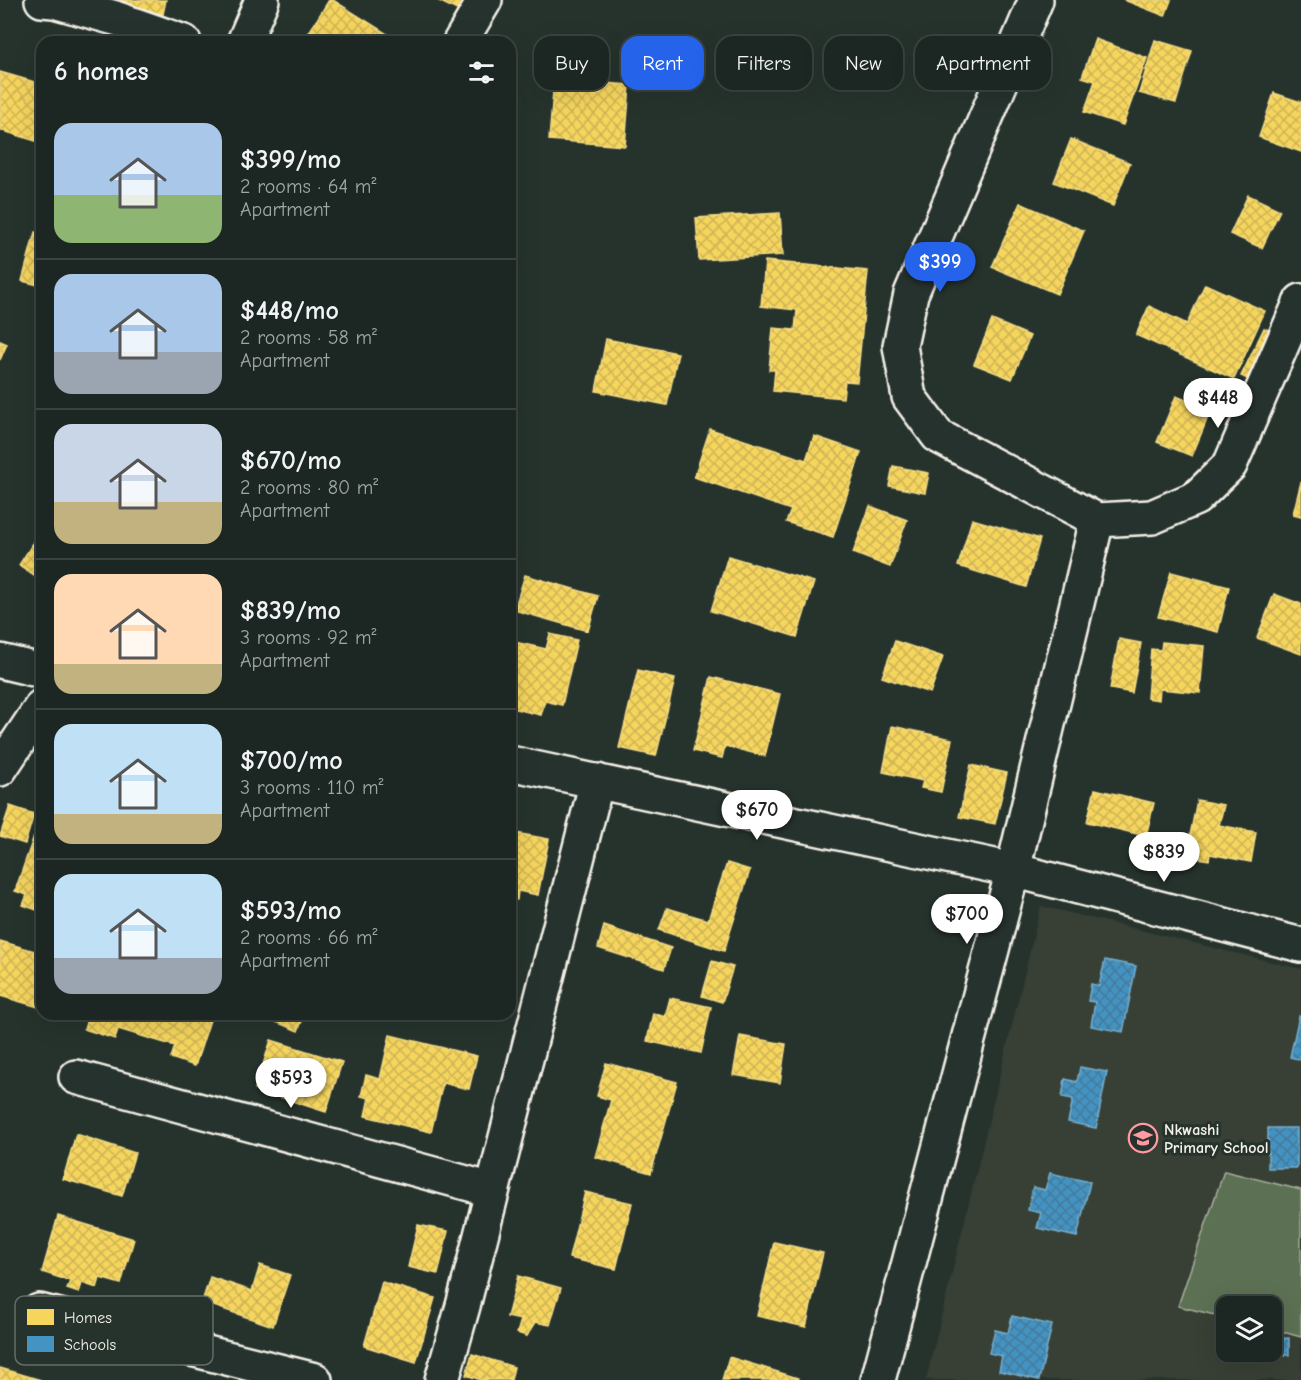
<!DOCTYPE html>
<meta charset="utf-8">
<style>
body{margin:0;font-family:"Comic Neue",sans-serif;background:#252e2a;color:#f1f3f6;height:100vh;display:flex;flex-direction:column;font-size:22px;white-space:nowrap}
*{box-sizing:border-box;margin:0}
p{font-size:20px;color:#a0a5a5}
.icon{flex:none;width:33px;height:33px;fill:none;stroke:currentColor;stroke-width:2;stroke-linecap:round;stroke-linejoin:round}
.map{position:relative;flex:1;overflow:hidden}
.sheet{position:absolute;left:36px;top:36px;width:480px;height:984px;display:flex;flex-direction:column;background:#1c2622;border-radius:18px;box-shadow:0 6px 24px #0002,0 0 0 2px #3a4340}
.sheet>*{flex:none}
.hud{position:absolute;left:534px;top:36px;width:570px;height:54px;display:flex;gap:12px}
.controls{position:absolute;left:1216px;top:1296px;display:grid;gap:12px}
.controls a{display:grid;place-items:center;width:66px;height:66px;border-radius:12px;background:#1c2622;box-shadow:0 6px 24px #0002,0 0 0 2px #3a4340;font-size:30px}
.price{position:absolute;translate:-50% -51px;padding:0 14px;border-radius:21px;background:#fff;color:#222;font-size:20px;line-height:39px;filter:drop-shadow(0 2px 3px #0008)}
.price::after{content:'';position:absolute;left:50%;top:36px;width:18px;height:14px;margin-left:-9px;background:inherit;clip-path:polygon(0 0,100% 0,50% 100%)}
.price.active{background:#2563eb;color:#fff}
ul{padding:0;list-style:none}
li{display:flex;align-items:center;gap:18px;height:150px;padding:0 18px}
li+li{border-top:2px solid #3a4340}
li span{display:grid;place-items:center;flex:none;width:168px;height:120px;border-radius:18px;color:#555}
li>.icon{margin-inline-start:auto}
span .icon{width:72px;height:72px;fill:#fffc;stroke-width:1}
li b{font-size:26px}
h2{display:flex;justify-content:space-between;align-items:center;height:72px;padding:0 18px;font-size:26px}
.chip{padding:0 21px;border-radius:18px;background:#1c2622;box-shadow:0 6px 24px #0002,0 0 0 2px #3a4340;font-size:21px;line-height:54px}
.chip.active{background:#2563eb;color:#fff}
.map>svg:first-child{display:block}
</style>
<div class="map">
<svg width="1301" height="1380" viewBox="0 0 1301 1380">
<defs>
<pattern id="homes-cross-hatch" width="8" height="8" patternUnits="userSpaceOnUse" patternTransform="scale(1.5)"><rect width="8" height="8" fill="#f6d55c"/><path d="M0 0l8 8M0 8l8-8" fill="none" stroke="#cbb256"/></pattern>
<pattern id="schools-cross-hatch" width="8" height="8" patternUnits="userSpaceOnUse" patternTransform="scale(1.5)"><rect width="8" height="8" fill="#4393c3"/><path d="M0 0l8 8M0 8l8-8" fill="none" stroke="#457997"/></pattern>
</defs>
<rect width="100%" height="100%" fill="#26332d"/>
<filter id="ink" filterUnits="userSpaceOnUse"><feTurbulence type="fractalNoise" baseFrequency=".0167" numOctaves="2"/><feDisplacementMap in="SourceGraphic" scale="12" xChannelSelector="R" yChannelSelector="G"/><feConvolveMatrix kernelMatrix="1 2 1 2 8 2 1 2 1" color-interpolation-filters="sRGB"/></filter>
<g filter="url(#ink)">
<path fill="#374036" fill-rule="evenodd" d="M1041 906 1301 969V1380H926ZM1227 1306H1272V1352H1227Z"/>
<path fill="#5c6f52" stroke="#a8b09d" stroke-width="1.5" d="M1224 1171 1301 1190V1337L1272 1329V1306H1227V1318L1178 1306Z"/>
<g fill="url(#homes-cross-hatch)" stroke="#f5dd86" stroke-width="1.5">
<path d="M110 0H166L163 14 110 3Z"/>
<path d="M329 0H333L392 37 389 42H303Z"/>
<path d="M437 0H462L457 10Z"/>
<path d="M1124 0H1171L1165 16Z"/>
<path d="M1095 39 1147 58 1123 125 1084 112 1095 81 1082 77Z"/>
<path d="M1155 40 1192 51 1176 103 1139 93Z"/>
<path d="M0 72 42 84V143L0 130Z"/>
<path d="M554 79 630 85 625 146 549 140Z"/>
<path d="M1274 93 1301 102V152L1259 137Z"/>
<path d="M1071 139 1130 163 1113 206 1054 182Z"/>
<path d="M1248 195 1280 210 1262 248 1230 234Z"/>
<path d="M1020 203 1084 231 1057 294 992 267Z"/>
<path d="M780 213 783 255 699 260 696 218Z"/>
<path d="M35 232 42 234V286L22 281Z"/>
<path d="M765 261 868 271 857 382 845 381 843 398 773 391 775 370H769L773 328 795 330 797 310 761 306Z"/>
<path d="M1205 284 1265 311 1234 379 1136 335 1149 306 1187 324Z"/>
<path d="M992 320 1030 336 1012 379 974 364Z"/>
<path d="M1264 328 1283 337 1260 385 1241 376Z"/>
<path d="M606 339 678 353 667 405 596 391Z"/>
<path d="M0 341 7 344 0 360Z"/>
<path d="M1176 396 1211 410 1192 456 1157 442Z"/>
<path d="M710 429 806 460 814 436 861 452 833 537 786 522 791 510 694 477Z"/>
<path d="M893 466 929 473 925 493 889 486Z"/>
<path d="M1301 482V516L1293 514Z"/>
<path d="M870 506 907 520 890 567 853 553Z"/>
<path d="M972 519 1040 539 1026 587 958 566Z"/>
<path d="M42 529V580L19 565Z"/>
<path d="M728 556 814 582 797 637 711 611Z"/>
<path d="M1171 572 1229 587 1218 632 1158 617Z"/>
<path d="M525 575 598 596 588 631 514 610Z"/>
<path d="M1274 594 1301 604V654L1257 638Z"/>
<path d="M550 634 577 640 562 705 545 701 541 715 511 708 514 694 510 693V641L546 649Z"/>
<path d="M1119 639 1141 643 1132 693 1110 689Z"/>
<path d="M895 641 943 657 930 693 882 677Z"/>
<path d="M1162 642 1204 646 1200 693 1160 689 1159 700 1147 698 1151 649 1161 650Z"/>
<path d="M638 670 675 679 656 756 619 748Z"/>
<path d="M711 677 780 694 765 756 725 746 722 758 693 751Z"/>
<path d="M892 726 952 739 941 792 921 788 923 781 883 772Z"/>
<path d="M971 765 1007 773 995 824 959 817Z"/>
<path d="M1095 789 1154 803 1146 836 1087 822Z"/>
<path d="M1197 800 1224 805 1219 825 1256 832 1251 862 1210 854 1209 860 1186 856Z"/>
<path d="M10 806 34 814 25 844 0 836Z"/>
<path d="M510 832 549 839 538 895 518 891 517 900 510 899Z"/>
<path d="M34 836 42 838V912L23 905 27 895 15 891Z"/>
<path d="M727 863 750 870 724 951 659 930 667 908 708 920Z"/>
<path d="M604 926 671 948 664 969 598 948Z"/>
<path d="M0 941 42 953V1008L0 996Z"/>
<path d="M712 961 733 967 722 1002 702 996Z"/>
<path d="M670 998 711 1007 701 1053 647 1041 653 1013 665 1017Z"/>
<path d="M89 1014H212L195 1066 171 1058 175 1046 118 1029 115 1039 84 1029Z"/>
<path d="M257 1014H305L298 1031Z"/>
<path d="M390 1035 477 1056 469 1089 443 1083 431 1132 365 1116 369 1098 361 1096 366 1075 380 1079Z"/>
<path d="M740 1036 786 1044 780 1083 733 1075Z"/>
<path d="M271 1040 342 1062 326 1112 255 1089Z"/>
<path d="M606 1063 677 1082 651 1173 595 1157 611 1100 597 1096Z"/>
<path d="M76 1134 135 1153 122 1196 63 1179Z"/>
<path d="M585 1192 632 1203 616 1269 569 1258Z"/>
<path d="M58 1216 134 1239 121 1284 100 1278 97 1288 82 1283 79 1293 67 1289 70 1281 42 1272Z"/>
<path d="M418 1225 448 1231 438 1274 408 1267Z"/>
<path d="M774 1242 823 1253 806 1327 757 1316Z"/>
<path d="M260 1265 290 1275 273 1326 202 1302 210 1277 252 1291Z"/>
<path d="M518 1276 561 1288 550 1325 535 1322 527 1336 517 1333 521 1320 507 1317Z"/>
<path d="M382 1282 435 1298 416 1362 364 1346Z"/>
<path d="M472 1354 514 1367 511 1380H481L466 1375Z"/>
<path d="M729 1357 798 1378V1380H722Z"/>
<path d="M0 1368 41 1380H0Z"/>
</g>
<g fill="url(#schools-cross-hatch)" stroke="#78afce" stroke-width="1.5">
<path d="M1105 960 1136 966 1123 1032 1091 1026 1095 1002 1088 1001 1091 984 1099 986Z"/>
<path d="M1299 1016H1301V1060L1290 1057Z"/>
<path d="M1080 1067 1107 1072 1096 1128 1068 1122 1073 1099 1062 1097 1065 1079 1077 1082Z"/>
<rect x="1268" y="1128" width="29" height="40"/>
<path d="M1050 1173 1090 1182 1077 1237 1037 1228 1041 1213 1028 1210 1033 1187 1045 1190Z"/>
<path d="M1012 1316 1052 1325 1039 1380 999 1371 1002 1356 989 1353 995 1330 1008 1333Z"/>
<path d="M1289 1338V1355L1272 1356V1339Z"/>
</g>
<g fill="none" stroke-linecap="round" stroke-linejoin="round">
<g stroke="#f4f1e8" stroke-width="38">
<g id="minor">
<path d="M42 0 54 1 115 18 184 42"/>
<path d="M1036 0 911 294 900 346 909 397 938 436 1097 520 1152 517 1196 498 1230 465 1301 301"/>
<path d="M244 42 262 0"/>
<path d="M460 42 485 0"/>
<path d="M0 661 42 671"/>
<path d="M510 763 1013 870 1301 945"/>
<path d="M0 769 42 706"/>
<path d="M76 1077 492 1190"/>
<path d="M39 1311 315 1380"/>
<path d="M442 1380 463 1306 597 781"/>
<path d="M878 1380 1013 870 1097 520"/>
</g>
</g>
<use href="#minor" stroke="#26332d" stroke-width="33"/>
</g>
</g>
<defs>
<g id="school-ring" transform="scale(1.5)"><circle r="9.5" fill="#26332d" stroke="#ff9aa2" stroke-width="1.5"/><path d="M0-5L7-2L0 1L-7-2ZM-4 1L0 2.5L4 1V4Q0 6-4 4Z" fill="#ff9aa2"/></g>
</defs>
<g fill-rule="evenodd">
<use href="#school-ring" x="1143" y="1138"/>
</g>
<g text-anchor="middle" stroke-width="6" stroke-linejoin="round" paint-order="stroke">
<g font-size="16" font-weight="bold" fill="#f4f1e8" stroke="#26332d" text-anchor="start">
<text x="1164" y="1135">Nkwashi<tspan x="1164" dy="18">Primary School</tspan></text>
</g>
</g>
<rect x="15" y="1296" width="198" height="69" rx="9" fill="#26332d" stroke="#646c65" stroke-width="1.5"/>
<rect x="27" y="1309" width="27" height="16" fill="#f6d55c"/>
<rect x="27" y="1336" width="27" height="16" fill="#4393c3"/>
<g font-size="16" fill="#f4f1e8">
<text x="64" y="1323">Homes</text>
<text x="64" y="1350">Schools</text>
</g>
</svg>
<div class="controls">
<a><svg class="icon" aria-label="layers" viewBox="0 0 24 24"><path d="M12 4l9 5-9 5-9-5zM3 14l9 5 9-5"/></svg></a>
</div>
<b class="price active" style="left:940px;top:293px">$399</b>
<b class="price" style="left:1218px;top:429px">$448</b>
<b class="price" style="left:757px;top:841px">$670</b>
<b class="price" style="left:1164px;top:883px">$839</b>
<b class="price" style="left:967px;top:945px">$700</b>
<b class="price" style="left:291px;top:1109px">$593</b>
<div class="hud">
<a class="chip">Buy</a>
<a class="chip active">Rent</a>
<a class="chip">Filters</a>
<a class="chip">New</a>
<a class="chip">Apartment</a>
</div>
<section class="sheet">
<h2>6 homes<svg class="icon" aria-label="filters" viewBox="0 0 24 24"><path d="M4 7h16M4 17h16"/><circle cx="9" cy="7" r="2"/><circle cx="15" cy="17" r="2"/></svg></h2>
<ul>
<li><span style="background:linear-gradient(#a9c7e8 60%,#8fb573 0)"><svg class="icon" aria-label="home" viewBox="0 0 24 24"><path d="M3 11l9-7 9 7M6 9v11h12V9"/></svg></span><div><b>$399/mo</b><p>2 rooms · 64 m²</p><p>Apartment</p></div></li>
<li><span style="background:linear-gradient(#a9c7e8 65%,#9aa5b1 0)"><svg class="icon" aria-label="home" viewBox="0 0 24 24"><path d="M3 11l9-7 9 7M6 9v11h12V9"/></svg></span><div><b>$448/mo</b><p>2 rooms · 58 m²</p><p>Apartment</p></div></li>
<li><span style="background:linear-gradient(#c9d6e8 65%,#c2b280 0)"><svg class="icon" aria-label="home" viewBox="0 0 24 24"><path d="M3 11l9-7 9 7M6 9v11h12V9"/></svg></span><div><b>$670/mo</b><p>2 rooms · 80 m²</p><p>Apartment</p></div></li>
<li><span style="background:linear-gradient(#ffd9b3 75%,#c2b280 0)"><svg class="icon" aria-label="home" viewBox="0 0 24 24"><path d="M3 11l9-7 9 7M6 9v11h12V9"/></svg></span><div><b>$839/mo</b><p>3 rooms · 92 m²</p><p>Apartment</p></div></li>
<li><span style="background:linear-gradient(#bfe0f5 75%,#c2b280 0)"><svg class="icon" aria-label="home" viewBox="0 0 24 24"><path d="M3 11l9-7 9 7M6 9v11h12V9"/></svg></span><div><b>$700/mo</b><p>3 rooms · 110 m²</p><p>Apartment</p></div></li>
<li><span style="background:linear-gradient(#bfe0f5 70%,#9aa5b1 0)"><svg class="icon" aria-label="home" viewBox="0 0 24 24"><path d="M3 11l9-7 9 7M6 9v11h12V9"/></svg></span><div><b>$593/mo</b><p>2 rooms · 66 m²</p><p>Apartment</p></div></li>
</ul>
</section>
</div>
